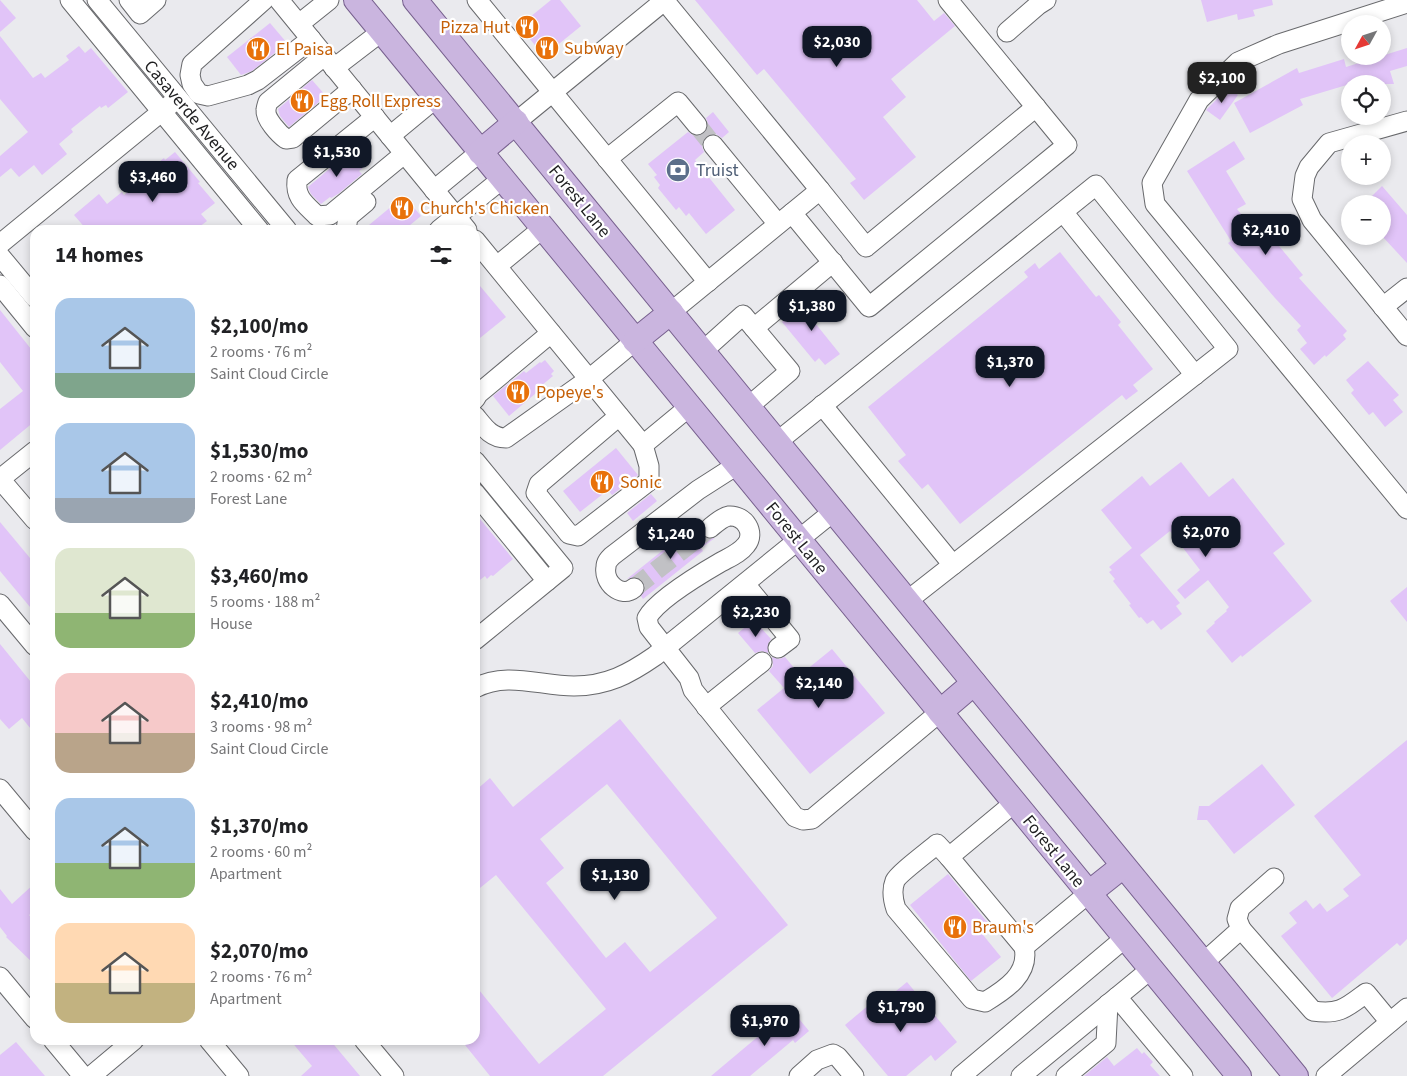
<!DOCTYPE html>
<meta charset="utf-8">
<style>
body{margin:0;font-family:"Source Sans 3",sans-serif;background:#f6f6f6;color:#202124;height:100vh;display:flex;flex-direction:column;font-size:19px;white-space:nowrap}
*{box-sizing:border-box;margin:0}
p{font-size:16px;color:#757577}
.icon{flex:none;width:28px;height:28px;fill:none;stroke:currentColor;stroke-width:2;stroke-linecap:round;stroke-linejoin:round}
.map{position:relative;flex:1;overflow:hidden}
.drawer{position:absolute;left:30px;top:225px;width:450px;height:820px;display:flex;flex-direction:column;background:#fff;border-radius:15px;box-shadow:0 2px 8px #0003}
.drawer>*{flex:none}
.needle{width:32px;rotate:230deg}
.buttons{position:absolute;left:1341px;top:15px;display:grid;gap:10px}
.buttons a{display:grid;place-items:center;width:50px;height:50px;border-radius:50%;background:#fff;box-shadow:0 2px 8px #0003;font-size:25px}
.price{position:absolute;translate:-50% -42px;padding:0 11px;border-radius:10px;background:#111827;color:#fff;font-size:16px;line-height:32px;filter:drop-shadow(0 1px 2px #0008)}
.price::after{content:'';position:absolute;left:50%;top:30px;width:15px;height:11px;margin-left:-8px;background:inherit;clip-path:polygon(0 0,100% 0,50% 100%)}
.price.selected{background:#222;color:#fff}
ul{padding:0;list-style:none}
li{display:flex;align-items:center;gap:15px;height:125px;padding:0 25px}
li span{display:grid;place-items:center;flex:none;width:140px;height:100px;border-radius:15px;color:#555}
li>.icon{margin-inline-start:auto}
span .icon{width:60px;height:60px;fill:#fffc;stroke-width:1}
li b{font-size:21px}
h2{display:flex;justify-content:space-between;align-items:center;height:60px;padding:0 25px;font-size:21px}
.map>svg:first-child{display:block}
</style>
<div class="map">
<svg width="1407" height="1076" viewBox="0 0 1407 1076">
<rect width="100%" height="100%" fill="#eaeaee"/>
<g fill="#e1c4f8" fill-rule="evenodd">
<path d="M0 0 16 18 0 32Z"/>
<path d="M551 0H560L581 26 544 56 519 26Z"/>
<path d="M695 0H917L934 21 944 13 955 26 891 79 906 97 883 117 916 157 864 200 850 183 856 179 764 69 757 75Z"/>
<path d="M1201 0H1272L1273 5 1253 10 1255 16 1238 20 1237 14 1207 22Z"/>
<path d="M270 23 287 43 252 71 241 75 227 57Z"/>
<path d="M0 36 33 78 41 73 45 78 69 60 66 56 79 46 85 53 91 48 128 92 108 108 106 105 101 108 100 106 71 129 73 132 59 144 67 154 42 175 34 165 19 177 11 168 0 177V156L28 132 0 99Z"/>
<path d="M1407 48V66L1390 71 1394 84H1350L1300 99 1303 105 1250 133 1234 103 1297 68 1299 73 1344 59 1346 67Z"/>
<path d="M312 80 326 96 289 127 280 116 278 109Z"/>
<path d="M1228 88 1238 95 1220 120 1206 110Z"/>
<path d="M713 112 729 132 722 138 716 134H712L706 136 702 142V147L704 152 695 160 735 210 706 234 689 213 686 216 679 207 676 210 658 188 660 185 654 177 657 175 648 164 688 132 694 136H698L704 134 708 128V123L706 118Z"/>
<path d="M1234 141 1245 159 1226 171 1246 204 1237 209 1258 235 1265 229 1303 275 1299 278 1347 331 1343 335 1346 339 1326 357 1325 355 1314 365 1300 349 1307 343 1297 330 1301 326 1275 298 1228 243 1231 241 1187 171Z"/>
<path d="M175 152 200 182 198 183 215 203 201 214 207 221 195 230H87L74 215 99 194 107 204 122 192 124 195 155 170 153 167 164 158 165 160Z"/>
<path d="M355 152 366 165 359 171 362 174 338 194 331 198 330 197 321 204 311 194 308 187 346 155 348 157Z"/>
<path d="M1382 186 1407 215V263L1382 236V204H1364Z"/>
<path d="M404 196 421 216 404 230H363Z"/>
<path d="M1060 252 1096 297 1099 295 1121 322 1118 325 1153 369 1133 385 1138 391 1126 400 1122 395 960 524 928 484 922 489 898 461 906 455 868 407 1028 277 1024 272 1035 263 1039 269Z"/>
<path d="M475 280 506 317 475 342Z"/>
<path d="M816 298 828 313 815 323 840 354 825 365 819 358 815 362 782 322 792 314 794 316Z"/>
<path d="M0 310 35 354V421L0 450V409L23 391 0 362Z"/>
<path d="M545 360 554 371 551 374 553 376 541 386 542 388 509 416 493 396 524 371 526 373 540 362 541 363Z"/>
<path d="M1368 361 1399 395 1393 400 1403 412 1385 427 1373 412 1369 415 1351 393 1354 390 1346 380Z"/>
<path d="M616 448 638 475 612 495 608 490 580 512 563 491Z"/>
<path d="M1181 462 1209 497 1233 478 1285 544 1273 553 1312 601 1242 657 1241 655 1232 663 1206 631 1215 623 1214 622 1227 611 1226 610 1229 607 1208 580 1185 599 1177 590 1200 570 1170 531 1140 555 1180 603 1176 606 1182 614 1161 630 1153 620 1147 624 1141 617 1139 618 1129 605 1131 604 1113 581 1115 579 1109 572 1112 570 1109 567 1132 548 1101 510 1142 476 1150 486Z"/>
<path d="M651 494 657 501 633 521 627 513Z"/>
<path d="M475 513 513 559 493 576 491 575 487 579 485 576 475 584Z"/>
<path d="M0 522 35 564V613L0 571Z"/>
<path d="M698 522 700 524 699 530 702 536 707 539 715 538 701 548 703 551 643 599 641 596 645 589 643 582 640 579 635 577 627 579Z"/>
<path d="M1407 587V622L1390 601Z"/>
<path d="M754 620 771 639 768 644V653L761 651 755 653 738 633Z"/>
<path d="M0 644 35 687V734L22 718 9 729 0 719Z"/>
<path d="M832 649 885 713 810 774 757 710 784 688 769 671 773 666 772 657 779 659 785 657 800 675Z"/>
<path d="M620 719 788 925 603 1076H490L461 1040H475V985L539 1064 606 1009 496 875 475 892V791L490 778 513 807ZM607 784 717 918 650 972 625 942 606 958 546 883 564 868 540 839Z"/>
<path d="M1407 740V939L1400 946 1397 943 1332 998 1281 936 1297 923 1289 913 1306 900 1313 909 1320 903 1327 912 1349 896 1343 889 1361 875 1314 816Z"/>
<path d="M1262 764 1295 805 1234 854 1207 820H1197L1199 806H1209Z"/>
<path d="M948 874 988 923 979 930 1001 957 971 981 910 905Z"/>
<path d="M35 883V910L29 915 35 922V965L6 937 7 936 0 927V889L12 904Z"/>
<path d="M907 982 957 1042 935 1061 931 1055 906 1076H888L845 1025 870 1004 874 1009Z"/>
<path d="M791 1009 809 1031 795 1043 793 1040 750 1076H711Z"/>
<path d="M290 1040H330L360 1076H301L312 1066Z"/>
<path d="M16 1042 45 1076H0V1055Z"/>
<path d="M1137 1048 1142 1054 1144 1052 1153 1062 1150 1065 1160 1076H1084L1107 1057 1114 1066Z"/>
</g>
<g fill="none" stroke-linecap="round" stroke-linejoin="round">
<g stroke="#c1c1c5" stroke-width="19" stroke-dasharray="19 9" stroke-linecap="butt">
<path d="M697 125 713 145"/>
<path d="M634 588 710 528"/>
</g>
<g stroke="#68696c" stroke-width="21">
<g id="minor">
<path d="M70 0 259 230"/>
<path d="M97 0 287 230"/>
<path d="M129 0 140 14 156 0"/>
<path d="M264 0 192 64 190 75 192 84 199 94 208 96 248 85 258 80 311 39"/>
<path d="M279 0 467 230"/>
<path d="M477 0 708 282"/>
<path d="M664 0 820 190"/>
<path d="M1407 3 1279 44 1238 62 1199 100 1152 183 1155 204 1407 509"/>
<path d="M299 24 329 0"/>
<path d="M1007 32 1038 5 1046 0"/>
<path d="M324 56 268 102C267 105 266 108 266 110 265 119 279 134 286 139L293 138 352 89"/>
<path d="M334 68 381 32"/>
<path d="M375 117 297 180C295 198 305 204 317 216L330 215 404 154"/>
<path d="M1407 121 1329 143 1309 167 1305 176 1302 199 1312 220 1407 336"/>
<path d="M516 122 664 1"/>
<path d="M390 136 436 98"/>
<path d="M713 145 778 224"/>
<path d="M607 159 678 102 697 125"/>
<path d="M434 190 480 152"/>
<path d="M1063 212 1195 375"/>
<path d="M792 213 869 307 1067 145 948 0"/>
<path d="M346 230 348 217 366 202"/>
<path d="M439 230 502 179"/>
<path d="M475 240 643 445 689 407"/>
<path d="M0 244 171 104"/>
<path d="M0 256 35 298"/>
<path d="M497 266 543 228"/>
<path d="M0 285 35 328"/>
<path d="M1383 307 1407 288"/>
<path d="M671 312 820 190 866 247 1036 107"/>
<path d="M754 328 833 262"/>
<path d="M703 351 743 315 790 371 748 407"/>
<path d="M475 399 478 394 551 333"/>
<path d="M822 405 953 565"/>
<path d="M475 416C484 427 491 438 506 438L589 379 635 341"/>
<path d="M619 416 539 484 536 493 569 534 578 536 649 481V466L643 445"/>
<path d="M777 442 1096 185 1228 349 907 601"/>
<path d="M475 461 563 568 475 640"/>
<path d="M0 479 35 520"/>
<path d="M0 479 35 451"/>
<path d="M475 493 547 581"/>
<path d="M710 528C715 524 722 517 729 516 745 515 756 533 746 545 740 553 730 557 721 562 702 573 657 600 647 618L649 627 689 678 693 690 795 817 803 820 812 819 940 712"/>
<path d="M745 584 790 639 778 648"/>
<path d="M634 588C621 599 603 582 606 567 606 562 609 559 612 556L698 490 737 465"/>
<path d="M0 604 35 646"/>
<path d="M475 688C507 671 540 686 574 686 607 686 629 674 655 656L834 511"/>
<path d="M706 707 762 662"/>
<path d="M0 789 35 831"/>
<path d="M1014 803 949 857 1024 947 1089 893"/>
<path d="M949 857 937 844C929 851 898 874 895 881 891 891 893 900 896 909L972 999 985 1002C1005 990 1030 974 1024 947"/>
<path d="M1241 929 1237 919 1240 908 1274 878"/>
<path d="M1203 963 1241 929 1313 1011C1339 1015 1346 1008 1366 993L1390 1022"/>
<path d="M0 977 35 1019"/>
<path d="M1117 997 1183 1076"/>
<path d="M53 1040 83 1076"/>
<path d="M209 1040 239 1076"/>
<path d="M364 1040 394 1076"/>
<path d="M91 1076 134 1040"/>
<path d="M799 1076 817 1060 833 1054 838 1057 854 1076"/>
<path d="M961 1076 1125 938"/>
<path d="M1021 1076 1151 969"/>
<path d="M1066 1076 1106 1043 1108 1004"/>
<path d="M1326 1076 1407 1008"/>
</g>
</g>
<g stroke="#77608e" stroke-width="26">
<g id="major">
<path d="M356 0 1239 1076"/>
<path d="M415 0 1296 1076"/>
<path d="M480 152 516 122"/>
<path d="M635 341 671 312"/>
<path d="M940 712 974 683"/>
<path d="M1089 893 1123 866"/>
</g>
</g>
<use href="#minor" stroke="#fff" stroke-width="19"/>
<use href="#major" stroke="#cab5df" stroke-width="24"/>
</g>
<defs>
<g id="restaurant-disc" transform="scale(1.25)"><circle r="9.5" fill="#e8710a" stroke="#fff"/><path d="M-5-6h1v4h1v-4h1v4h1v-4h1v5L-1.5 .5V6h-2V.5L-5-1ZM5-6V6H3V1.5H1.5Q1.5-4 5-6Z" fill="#fff"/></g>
<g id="bank-disc" transform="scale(1.25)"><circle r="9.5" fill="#5c6f8a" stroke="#fff"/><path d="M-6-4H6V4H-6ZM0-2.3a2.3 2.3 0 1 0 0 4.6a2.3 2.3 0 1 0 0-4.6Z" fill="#fff"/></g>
</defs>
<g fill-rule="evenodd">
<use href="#restaurant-disc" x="527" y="27"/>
<use href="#restaurant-disc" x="547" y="48"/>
<use href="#restaurant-disc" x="258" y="49"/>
<use href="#restaurant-disc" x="302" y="101"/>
<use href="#bank-disc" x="678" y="170"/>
<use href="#restaurant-disc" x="402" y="208"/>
<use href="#restaurant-disc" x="518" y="392"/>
<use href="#restaurant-disc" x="602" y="482"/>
<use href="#restaurant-disc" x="955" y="927"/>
</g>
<g text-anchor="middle" stroke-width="4.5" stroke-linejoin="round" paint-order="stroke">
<g font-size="18" fill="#c56008" stroke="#fff" text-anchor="start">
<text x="510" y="33" text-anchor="end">Pizza Hut</text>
<text x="564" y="54">Subway</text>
<text x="276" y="55">El Paisa</text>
<text x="320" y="107">Egg Roll Express</text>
<text x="420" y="214">Church's Chicken</text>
<text x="536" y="398">Popeye's</text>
<text x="620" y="488">Sonic</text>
<text x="972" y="933">Braum's</text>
</g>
<g font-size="18" fill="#1e1e20" stroke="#fff">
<text transform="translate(192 115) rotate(50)" y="6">Casaverde Avenue</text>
<text transform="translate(580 201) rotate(51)" y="6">Forest Lane</text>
<text transform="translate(797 538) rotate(51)" y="6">Forest Lane</text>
<text transform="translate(1054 851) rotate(51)" y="6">Forest Lane</text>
</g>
<g font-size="18" fill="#4e5e75" stroke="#fff" text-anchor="start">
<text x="696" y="176">Truist</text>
</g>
</g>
</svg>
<div class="buttons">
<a><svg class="needle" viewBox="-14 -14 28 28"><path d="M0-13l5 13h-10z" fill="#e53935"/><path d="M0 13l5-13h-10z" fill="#757577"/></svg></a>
<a><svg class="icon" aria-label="locate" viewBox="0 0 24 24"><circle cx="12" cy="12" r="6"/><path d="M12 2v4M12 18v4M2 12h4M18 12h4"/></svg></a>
<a>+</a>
<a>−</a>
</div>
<b class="price" style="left:837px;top:68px">$2,030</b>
<b class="price selected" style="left:1222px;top:104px">$2,100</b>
<b class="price" style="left:337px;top:178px">$1,530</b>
<b class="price" style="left:153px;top:203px">$3,460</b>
<b class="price" style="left:1266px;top:256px">$2,410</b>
<b class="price" style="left:812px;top:332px">$1,380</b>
<b class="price" style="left:1010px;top:388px">$1,370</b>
<b class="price" style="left:1206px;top:558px">$2,070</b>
<b class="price" style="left:671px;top:560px">$1,240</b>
<b class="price" style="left:756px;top:638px">$2,230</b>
<b class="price" style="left:819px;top:709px">$2,140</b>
<b class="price" style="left:615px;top:901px">$1,130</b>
<b class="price" style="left:901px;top:1033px">$1,790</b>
<b class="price" style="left:765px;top:1047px">$1,970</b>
<section class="drawer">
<h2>14 homes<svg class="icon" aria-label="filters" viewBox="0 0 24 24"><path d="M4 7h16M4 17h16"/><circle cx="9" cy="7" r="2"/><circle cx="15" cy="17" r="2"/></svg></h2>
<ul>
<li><span style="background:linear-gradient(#a9c7e8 75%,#7fa58c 0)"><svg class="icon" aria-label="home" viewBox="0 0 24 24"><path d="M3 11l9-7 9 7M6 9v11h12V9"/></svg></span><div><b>$2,100/mo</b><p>2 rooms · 76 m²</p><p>Saint Cloud Circle</p></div></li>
<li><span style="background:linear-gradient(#a9c7e8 75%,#9aa5b1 0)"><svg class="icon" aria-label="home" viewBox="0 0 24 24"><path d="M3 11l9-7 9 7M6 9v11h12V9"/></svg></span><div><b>$1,530/mo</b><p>2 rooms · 62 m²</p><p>Forest Lane</p></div></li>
<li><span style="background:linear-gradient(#dfe7d0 65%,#8fb573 0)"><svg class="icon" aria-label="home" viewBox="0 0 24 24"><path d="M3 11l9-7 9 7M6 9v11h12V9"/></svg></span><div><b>$3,460/mo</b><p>5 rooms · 188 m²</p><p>House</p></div></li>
<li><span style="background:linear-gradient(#f6c9c9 60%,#b9a48a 0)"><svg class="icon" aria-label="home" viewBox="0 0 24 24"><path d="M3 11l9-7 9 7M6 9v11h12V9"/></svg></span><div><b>$2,410/mo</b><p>3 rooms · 98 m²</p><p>Saint Cloud Circle</p></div></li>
<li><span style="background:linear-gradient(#a9c7e8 65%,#8fb573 0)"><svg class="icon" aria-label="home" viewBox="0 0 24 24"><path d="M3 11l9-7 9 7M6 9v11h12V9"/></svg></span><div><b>$1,370/mo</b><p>2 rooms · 60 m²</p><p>Apartment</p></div></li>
<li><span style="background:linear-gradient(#ffd9b3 60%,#c2b280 0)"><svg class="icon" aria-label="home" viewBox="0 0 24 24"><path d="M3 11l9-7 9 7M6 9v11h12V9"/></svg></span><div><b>$2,070/mo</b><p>2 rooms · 76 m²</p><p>Apartment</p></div></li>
</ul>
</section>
</div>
